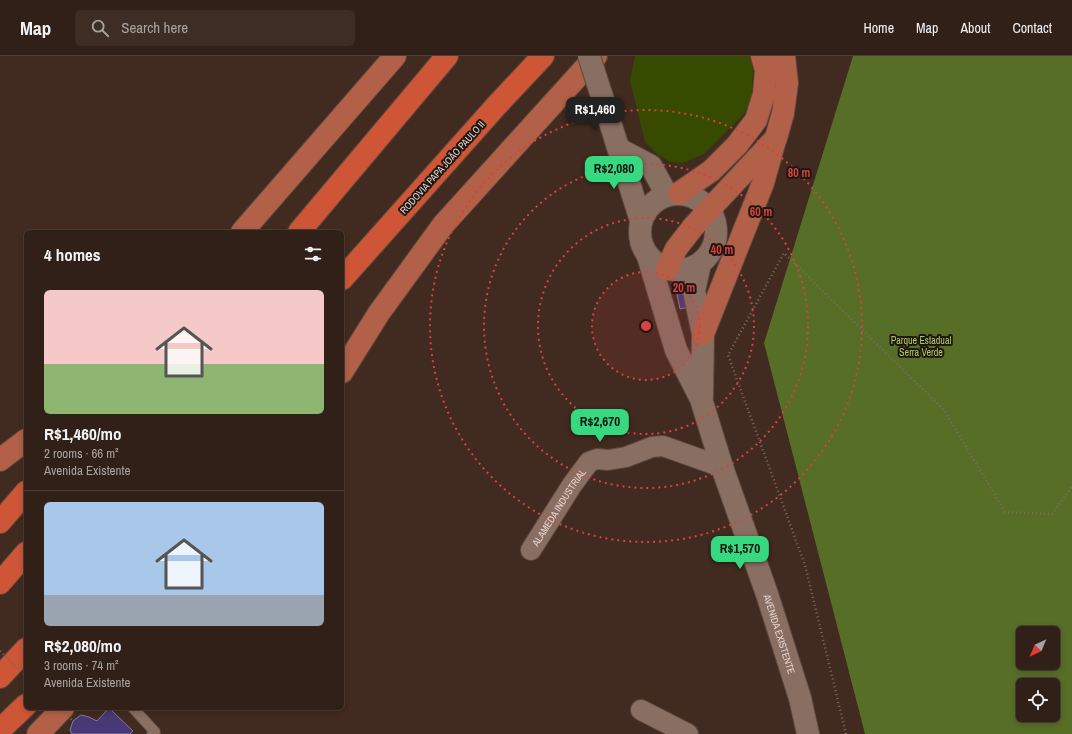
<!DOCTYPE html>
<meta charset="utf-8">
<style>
body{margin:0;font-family:"Archivo Narrow",sans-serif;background:#3d2d24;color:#f1f3f6;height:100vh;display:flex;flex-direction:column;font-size:15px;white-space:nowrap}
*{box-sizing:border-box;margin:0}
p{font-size:13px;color:#a8a3a1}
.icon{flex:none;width:22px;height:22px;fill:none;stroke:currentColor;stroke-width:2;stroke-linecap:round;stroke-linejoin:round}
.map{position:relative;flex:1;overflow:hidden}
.sheet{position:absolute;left:24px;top:174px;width:320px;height:480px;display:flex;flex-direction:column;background:#312017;border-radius:6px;box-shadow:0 2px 6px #0003,0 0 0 1px #4c3e36}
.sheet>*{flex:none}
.needle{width:26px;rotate:224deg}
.buttons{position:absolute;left:1016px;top:570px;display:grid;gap:8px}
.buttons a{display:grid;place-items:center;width:44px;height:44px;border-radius:6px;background:#312017;box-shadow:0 2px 6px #0003,0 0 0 1px #4c3e36;font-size:20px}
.price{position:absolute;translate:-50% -34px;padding:0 9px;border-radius:8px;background:#36d880;color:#111;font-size:13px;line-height:26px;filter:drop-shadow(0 1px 2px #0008)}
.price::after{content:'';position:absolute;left:50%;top:24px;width:12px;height:9px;margin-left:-6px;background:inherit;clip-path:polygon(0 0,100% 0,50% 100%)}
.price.current{background:#222;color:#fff}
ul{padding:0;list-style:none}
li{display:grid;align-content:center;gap:8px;height:212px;padding:0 20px}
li+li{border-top:1px solid #4c3e36}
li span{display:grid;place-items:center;height:124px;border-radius:6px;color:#555}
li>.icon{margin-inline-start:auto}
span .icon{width:72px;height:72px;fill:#fffc;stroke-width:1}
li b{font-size:17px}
h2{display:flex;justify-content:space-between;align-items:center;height:48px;padding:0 20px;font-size:17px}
header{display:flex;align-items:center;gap:24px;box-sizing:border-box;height:56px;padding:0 20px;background:#312017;border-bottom:1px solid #4c3e36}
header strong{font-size:19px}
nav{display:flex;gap:22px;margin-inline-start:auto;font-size:14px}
.search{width:280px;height:36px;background:#3d2d24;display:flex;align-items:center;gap:10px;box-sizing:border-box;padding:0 14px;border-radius:6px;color:#a8a3a1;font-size:15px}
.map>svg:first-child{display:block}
</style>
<header>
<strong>Map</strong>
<div class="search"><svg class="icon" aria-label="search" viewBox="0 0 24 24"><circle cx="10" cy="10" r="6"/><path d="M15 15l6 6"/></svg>Search here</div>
<nav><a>Home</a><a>Map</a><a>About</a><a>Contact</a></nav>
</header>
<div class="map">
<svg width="1072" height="678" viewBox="0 0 1072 678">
<rect width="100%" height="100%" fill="#412a1f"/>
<path fill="#364a00" d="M635 0H749L753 11 752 33 751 44 744 58 704 98 683 107 671 106 658 99 645 86 630 25Z"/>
<path fill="#576e27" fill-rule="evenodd" d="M853 0H1072V678H865L764 287ZM1023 577H1053V607H1023ZM1023 629H1053V659H1023Z"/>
<g fill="#483876" stroke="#837e98">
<path d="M687 221 693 250 680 253 674 224Z"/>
<path d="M109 652 133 675 130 678H72L70 674 73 665 81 659 89 661 97 665Z"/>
</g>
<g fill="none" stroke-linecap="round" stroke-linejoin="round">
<g stroke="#5c493f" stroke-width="12">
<path id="service" d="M133 652 155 676 152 678"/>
</g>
<g stroke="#5c493f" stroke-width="22">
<g id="minor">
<path id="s1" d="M531 494 572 429 589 406 597 403 608 404 626 401 652 391 663 390 722 411"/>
<path d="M641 654 688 678"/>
</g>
</g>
<g stroke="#5c493f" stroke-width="24">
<g id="tertiary">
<path d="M604 47 641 165"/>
<path d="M619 93 651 110 667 139"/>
<circle cx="678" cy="176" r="38"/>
<path id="s2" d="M648 200 676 294 701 343 722 411 767 538 800 642 808 678"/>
<path d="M700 208 694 235 703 278 702 340"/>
</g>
</g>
<g stroke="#5c493f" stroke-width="24">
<g id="primary">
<path d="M679 137 711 115 737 89 756 64 764 38 766 14 762 0"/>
<path d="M242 176 395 0"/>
<path d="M667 213 676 193 693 171 776 82 783 57 787 27 784 0"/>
<path d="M703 278 763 127 775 84"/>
<path d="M342 316 379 257 443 169 596 0"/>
<path d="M0 404 26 384"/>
<path d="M38 678 63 652"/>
</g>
</g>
<g stroke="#5c493f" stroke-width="24">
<g id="motorway">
<path d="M299 176 447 0"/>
<path d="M342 223 497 49 543 0"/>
<path d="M0 466 26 436"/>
<path d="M0 527 26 497"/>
<path d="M0 621 26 593"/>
<path d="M0 674 26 649"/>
</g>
</g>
<path stroke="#7e6a60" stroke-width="2.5" stroke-dasharray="1 3" stroke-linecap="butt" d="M846 678 805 509 728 299 784 197 944 354 1005 456 1052 458 1072 431"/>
<use href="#service" stroke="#896e62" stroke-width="10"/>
<use href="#minor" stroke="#896e62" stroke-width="20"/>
<use href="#tertiary" stroke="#896e62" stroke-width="22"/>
<use href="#primary" stroke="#b26048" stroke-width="22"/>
<use href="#motorway" stroke="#ce5636" stroke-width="22"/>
<g stroke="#5c493f" stroke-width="24" stroke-linecap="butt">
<path id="tertiary-bridge" d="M589 0 604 47"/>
</g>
<g stroke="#7e6a60" stroke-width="2.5" stroke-dasharray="1 3" stroke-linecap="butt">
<path d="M0 595 26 620"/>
<path d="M59 652 73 665"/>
</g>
<use href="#tertiary-bridge" stroke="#896e62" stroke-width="22"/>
</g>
<circle cx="646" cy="270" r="54" fill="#d84241" fill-opacity=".12"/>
<g fill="none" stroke="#d84241" stroke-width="2" stroke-dasharray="2 4">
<circle cx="646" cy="270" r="54"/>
<circle cx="646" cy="270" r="108"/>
<circle cx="646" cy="270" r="162"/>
<circle cx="646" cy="270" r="216"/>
</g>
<g text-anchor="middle" stroke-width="4" stroke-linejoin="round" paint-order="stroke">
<g font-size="10" fill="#e4d5ce" stroke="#201611">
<text transform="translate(442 111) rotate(-48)" y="4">RODOVIA PAPA JOÃO PAULO II</text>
<text dy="4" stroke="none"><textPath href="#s1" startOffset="51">ALAMEDA INDUSTRIAL</textPath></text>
<text dy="4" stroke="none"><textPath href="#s2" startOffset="401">AVENIDA EXISTENTE</textPath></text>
</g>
<g font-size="10" fill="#abcd6b" stroke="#201611">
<text x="921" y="288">Parque Estadual<tspan x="921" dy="12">Serra Verde</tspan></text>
</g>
</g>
<circle cx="646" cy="270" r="6" fill="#d84241" stroke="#201611" stroke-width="2"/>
<g font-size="12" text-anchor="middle" font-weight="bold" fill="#d84241" stroke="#201611" stroke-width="4" stroke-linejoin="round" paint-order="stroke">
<text x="799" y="121">80 m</text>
<text x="761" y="160">60 m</text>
<text x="722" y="198">40 m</text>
<text x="684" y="236">20 m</text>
</g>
</svg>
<div class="buttons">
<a><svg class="needle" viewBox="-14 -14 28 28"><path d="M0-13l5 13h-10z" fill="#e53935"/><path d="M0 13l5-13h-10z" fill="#a8a3a1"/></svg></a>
<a><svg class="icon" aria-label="locate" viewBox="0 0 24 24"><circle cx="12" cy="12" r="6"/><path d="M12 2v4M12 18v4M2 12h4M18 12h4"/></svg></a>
</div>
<b class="price current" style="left:595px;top:75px">R$1,460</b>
<b class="price" style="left:614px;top:134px">R$2,080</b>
<b class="price" style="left:600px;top:387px">R$2,670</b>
<b class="price" style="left:740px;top:514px">R$1,570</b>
<section class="sheet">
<h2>4 homes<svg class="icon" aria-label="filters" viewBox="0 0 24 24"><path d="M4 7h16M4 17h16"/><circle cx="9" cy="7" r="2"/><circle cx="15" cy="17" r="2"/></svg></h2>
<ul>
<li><span style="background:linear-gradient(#f6c9c9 60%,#8fb573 0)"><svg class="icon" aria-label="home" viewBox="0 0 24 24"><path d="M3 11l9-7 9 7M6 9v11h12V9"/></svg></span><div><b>R$1,460/mo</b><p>2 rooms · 66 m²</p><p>Avenida Existente</p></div></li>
<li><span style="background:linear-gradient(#a9c7e8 75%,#9aa5b1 0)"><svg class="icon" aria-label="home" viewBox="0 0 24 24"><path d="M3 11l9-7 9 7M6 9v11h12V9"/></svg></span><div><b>R$2,080/mo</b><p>3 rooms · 74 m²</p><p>Avenida Existente</p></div></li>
</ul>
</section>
</div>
